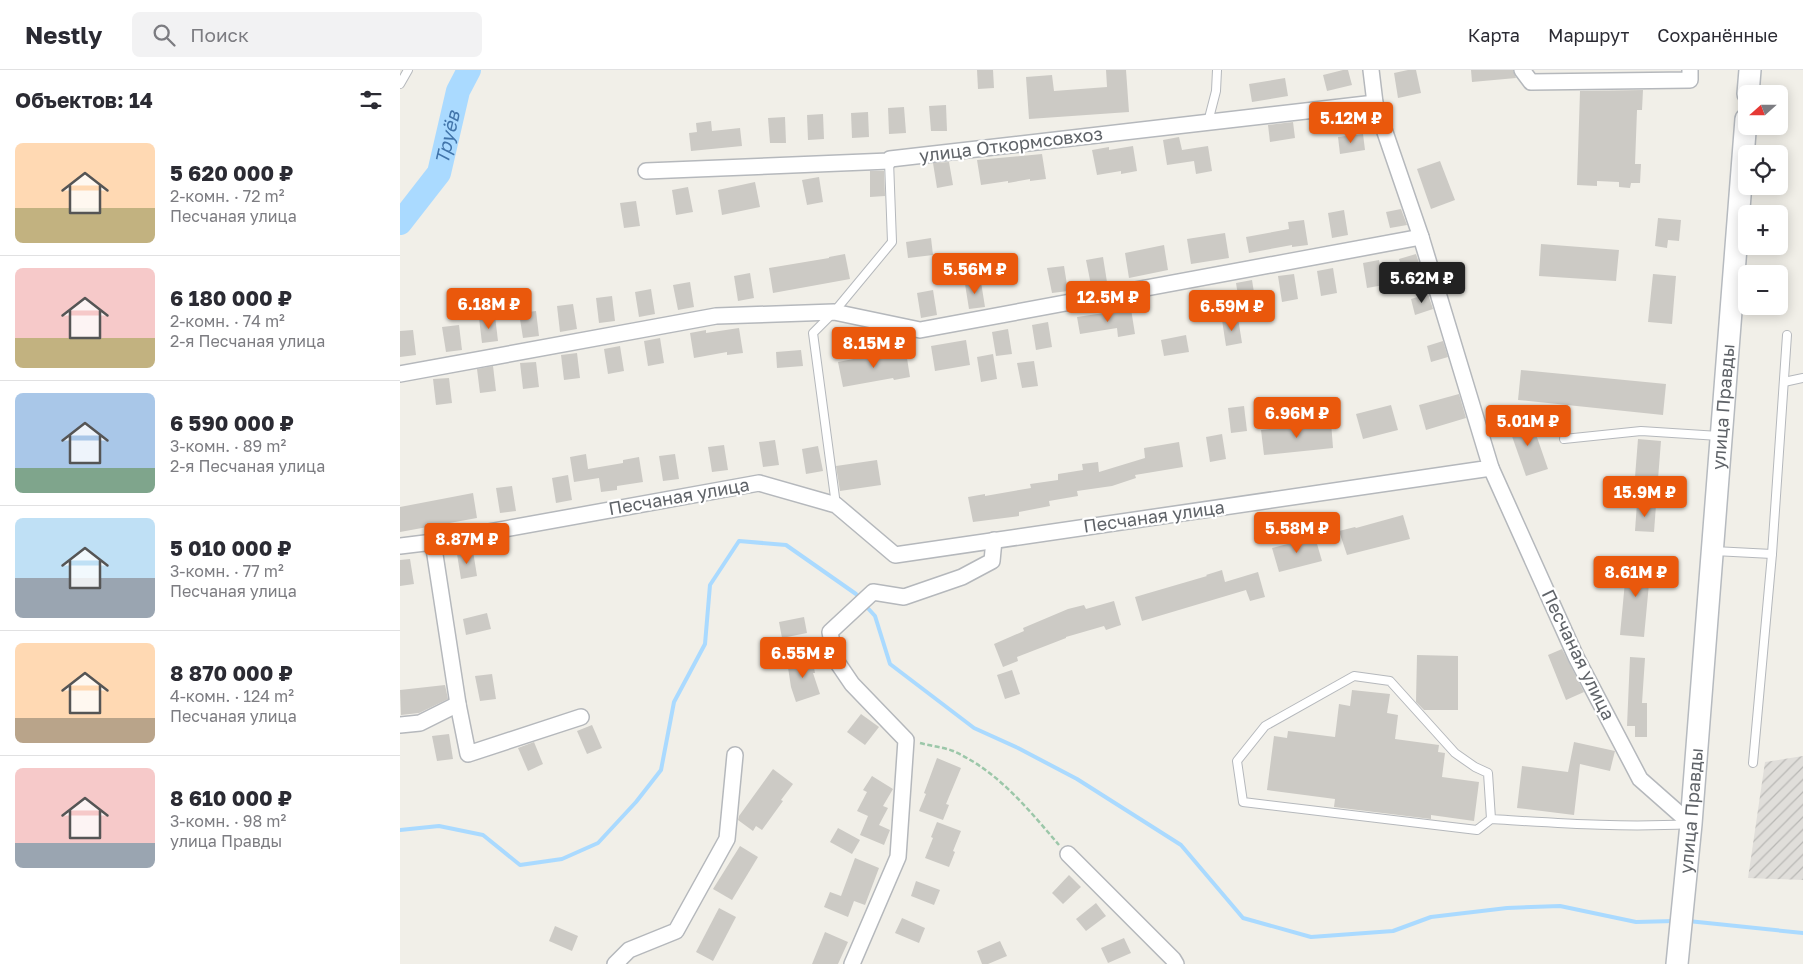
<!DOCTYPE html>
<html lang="ru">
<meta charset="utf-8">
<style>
body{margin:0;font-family:"Golos Text",sans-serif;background:#f2f2f3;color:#2b2b33;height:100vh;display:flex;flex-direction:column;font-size:19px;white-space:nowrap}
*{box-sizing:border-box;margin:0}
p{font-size:16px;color:#7c7c81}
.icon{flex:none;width:28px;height:28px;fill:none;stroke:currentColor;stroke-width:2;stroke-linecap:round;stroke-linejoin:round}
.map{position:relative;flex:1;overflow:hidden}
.sheet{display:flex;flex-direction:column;background:#fff;width:400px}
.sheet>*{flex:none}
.needle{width:32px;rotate:249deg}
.fabs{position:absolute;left:1338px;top:15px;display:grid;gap:10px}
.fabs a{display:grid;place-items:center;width:50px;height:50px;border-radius:8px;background:#fff;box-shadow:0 2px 12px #0003;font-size:25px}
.price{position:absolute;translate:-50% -42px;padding:0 11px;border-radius:5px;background:#ea580c;color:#fff;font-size:16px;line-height:32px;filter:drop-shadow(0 1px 2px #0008)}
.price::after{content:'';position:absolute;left:50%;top:30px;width:15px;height:11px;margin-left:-8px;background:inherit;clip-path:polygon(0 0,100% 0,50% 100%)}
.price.active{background:#222;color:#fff}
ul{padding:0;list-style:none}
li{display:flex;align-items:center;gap:15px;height:125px;padding:0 15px}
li+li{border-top:1px solid #e1e1e2}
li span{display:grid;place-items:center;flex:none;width:140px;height:100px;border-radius:8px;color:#555}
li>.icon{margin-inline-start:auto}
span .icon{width:60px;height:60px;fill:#fffc;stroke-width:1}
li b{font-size:21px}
h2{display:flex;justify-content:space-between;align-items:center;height:60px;padding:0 15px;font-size:21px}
header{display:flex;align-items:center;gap:30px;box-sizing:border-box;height:70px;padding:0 25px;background:#fff;border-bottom:1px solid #e1e1e2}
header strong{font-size:24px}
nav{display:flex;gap:28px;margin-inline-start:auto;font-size:18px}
.search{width:350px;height:45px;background:#f2f2f3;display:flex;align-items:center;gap:12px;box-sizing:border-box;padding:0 18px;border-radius:8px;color:#7c7c81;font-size:19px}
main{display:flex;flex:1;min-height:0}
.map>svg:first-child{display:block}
</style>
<header>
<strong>Nestly</strong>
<div class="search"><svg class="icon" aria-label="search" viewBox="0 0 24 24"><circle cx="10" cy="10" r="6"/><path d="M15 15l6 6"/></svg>Поиск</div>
<nav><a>Карта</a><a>Маршрут</a><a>Сохранённые</a></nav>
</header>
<main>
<section class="sheet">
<h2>Объектов: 14<svg class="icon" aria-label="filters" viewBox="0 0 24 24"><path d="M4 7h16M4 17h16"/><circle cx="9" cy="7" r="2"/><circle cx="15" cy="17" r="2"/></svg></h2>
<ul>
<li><span style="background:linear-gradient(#ffd9b3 65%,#c2b280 0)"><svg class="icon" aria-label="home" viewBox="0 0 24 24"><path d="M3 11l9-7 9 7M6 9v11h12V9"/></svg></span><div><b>5 620 000 ₽</b><p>2-комн. · 72 m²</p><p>Песчаная улица</p></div></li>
<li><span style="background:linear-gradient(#f6c9c9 70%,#c2b280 0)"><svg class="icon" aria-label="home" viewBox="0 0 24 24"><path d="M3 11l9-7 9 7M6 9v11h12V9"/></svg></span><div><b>6 180 000 ₽</b><p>2-комн. · 74 m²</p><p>2-я Песчаная улица</p></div></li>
<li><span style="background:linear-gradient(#a9c7e8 75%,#7fa58c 0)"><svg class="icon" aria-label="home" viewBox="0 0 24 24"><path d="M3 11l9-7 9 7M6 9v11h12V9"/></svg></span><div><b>6 590 000 ₽</b><p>3-комн. · 89 m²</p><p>2-я Песчаная улица</p></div></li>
<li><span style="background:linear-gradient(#bfe0f5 60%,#9aa5b1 0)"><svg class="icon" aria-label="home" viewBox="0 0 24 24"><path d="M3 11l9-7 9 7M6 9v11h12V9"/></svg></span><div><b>5 010 000 ₽</b><p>3-комн. · 77 m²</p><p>Песчаная улица</p></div></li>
<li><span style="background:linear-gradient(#ffd9b3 75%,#b9a48a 0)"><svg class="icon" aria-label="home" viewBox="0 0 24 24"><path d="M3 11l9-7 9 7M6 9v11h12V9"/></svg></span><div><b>8 870 000 ₽</b><p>4-комн. · 124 m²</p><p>Песчаная улица</p></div></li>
<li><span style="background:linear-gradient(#f6c9c9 75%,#9aa5b1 0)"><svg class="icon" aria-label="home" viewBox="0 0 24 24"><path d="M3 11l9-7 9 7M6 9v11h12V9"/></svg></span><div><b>8 610 000 ₽</b><p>3-комн. · 98 m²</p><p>улица Правды</p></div></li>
</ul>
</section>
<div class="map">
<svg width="1403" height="894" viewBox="0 0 1403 894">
<defs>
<pattern id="industrial-furrows" width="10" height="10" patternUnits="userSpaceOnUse" patternTransform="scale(1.25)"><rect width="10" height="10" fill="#e0deda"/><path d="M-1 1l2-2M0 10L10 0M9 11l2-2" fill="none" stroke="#b9b8b5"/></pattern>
</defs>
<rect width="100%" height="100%" fill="#f1efe8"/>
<path fill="url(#industrial-furrows)" d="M1403 686V810L1348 808 1365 692Z"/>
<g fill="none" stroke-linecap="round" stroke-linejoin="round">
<g stroke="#aadaff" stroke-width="4">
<path d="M465 535 475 546 490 594 574 658 618 678 677 709 781 775 843 848 911 867 993 861 1031 847 1107 838 1160 836 1236 852 1274 851"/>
<path d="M0 760 39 756 83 765 120 795 162 789 198 773 236 732 261 700 274 632 305 574 310 515 339 471 386 475 456 524 461 530"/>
<path d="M1288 851 1403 863"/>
</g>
<path stroke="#aadaff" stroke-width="24" id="s1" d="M0 153 39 103 58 21 69 0"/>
</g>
<g fill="#cccac5">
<path d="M577 0H593L594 18 578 19Z"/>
<path d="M706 0H726L729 42 629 49 626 7 652 5 654 21 707 17Z"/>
<path d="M943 0H948L952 15 927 21 923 5Z"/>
<path d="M1008 0H1016L1021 23 998 28 994 3Z"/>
<path d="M1071 0H1113L1116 8 1072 12Z"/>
<path d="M885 8 888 26 852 32 849 14Z"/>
<path d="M1243 20 1242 40H1237L1235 94H1241L1240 113H1231L1230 118 1219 117V112L1197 111V116L1177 115 1180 21Z"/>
<path d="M546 35 547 61H531L529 36Z"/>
<path d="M504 37 506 63 489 64 488 38Z"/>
<path d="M468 42 469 67 452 68 451 43Z"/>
<path d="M423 44 424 69 408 70 407 45Z"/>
<path d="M385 47 386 73H370L368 48Z"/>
<path d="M311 51 312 61 340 58 342 76 291 81 289 63 297 62 296 53Z"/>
<path d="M893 52 895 68 870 72 868 55Z"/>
<path d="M963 64 965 80 940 84 938 67Z"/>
<path d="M779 67 782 80 808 76 812 101 796 104 794 91 767 95 763 70Z"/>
<path d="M733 76 737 101 721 104V101L697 105 692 80 709 77V80Z"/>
<path d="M642 84 646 109 630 111V109L608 113V111L581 115 577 90Z"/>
<path d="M1040 91 1055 130 1031 139 1017 99Z"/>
<path d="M549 92 553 115 537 118 533 93Z"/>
<path d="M470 101H484L485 126 470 127Z"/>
<path d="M419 107 423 132 407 135 402 110Z"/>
<path d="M355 112 360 137 322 145 318 120Z"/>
<path d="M288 117 293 142 276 145 272 120Z"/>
<path d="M236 131 240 156 224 158 220 133Z"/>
<path d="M1001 139 1007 155 990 158 986 142Z"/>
<path d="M944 140 948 165 932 168 928 143Z"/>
<path d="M1258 148 1281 150 1279 171 1268 170 1267 178 1255 176Z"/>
<path d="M904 150 908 175 892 177V175L849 183 846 167 889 159 888 152Z"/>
<path d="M825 163 829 188 791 194 787 169Z"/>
<path d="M531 168 533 185 508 188 506 172Z"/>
<path d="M1141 174 1219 180 1216 211 1139 206Z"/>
<path d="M764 175 768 200 729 208 725 183Z"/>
<path d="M445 184 450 209 373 223 369 198 429 188V187Z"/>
<path d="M599 184 603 209 587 211 583 186Z"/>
<path d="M1016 184 1021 199 1004 204 999 189Z"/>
<path d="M703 187 707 212 691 215 686 190Z"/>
<path d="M979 190 984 215 967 218 963 193Z"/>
<path d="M664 196 668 221 652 223 647 198Z"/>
<path d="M933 198 937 223 921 226 917 201Z"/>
<path d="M350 203 354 228 338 231 334 206Z"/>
<path d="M894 204 898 229 882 232 878 206Z"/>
<path d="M1253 204 1276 206 1272 254 1248 252Z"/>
<path d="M852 210 856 235 840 238 836 213Z"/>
<path d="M290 212 294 237 278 240 273 215Z"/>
<path d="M581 212 585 237 569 239 565 214Z"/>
<path d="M251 219 255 244 239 247 235 222Z"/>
<path d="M533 220 537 245 521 248 517 223Z"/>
<path d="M1028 224 1033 239 1015 245 1011 229Z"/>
<path d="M212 226 215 251 199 253 196 228Z"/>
<path d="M173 234 177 259 160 262 157 236Z"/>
<path d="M731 239 735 264 718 267 717 258 680 264 677 247Z"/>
<path d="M136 241 139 266 123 268 119 243Z"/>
<path d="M95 246 98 271 82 273 79 248Z"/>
<path d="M838 248 842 273 826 276 822 250Z"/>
<path d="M648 252 652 277 636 280 632 255Z"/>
<path d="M59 255 62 280 46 282 42 257Z"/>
<path d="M339 258 343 283 327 285V282L294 288 290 263 306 260V263Z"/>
<path d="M608 259 612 284 596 286 592 262Z"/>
<path d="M13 260 16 285 0 287V261Z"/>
<path d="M786 265 789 282 764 286 761 270Z"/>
<path d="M260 268 264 293 248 296 244 271Z"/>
<path d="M566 270 570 295 535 301 531 276Z"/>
<path d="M1043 271 1048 287 1031 292 1027 276Z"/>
<path d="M220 276 224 301 208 304 204 279Z"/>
<path d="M401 280 403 296 377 298 376 282Z"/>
<path d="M506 282 510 307 494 310 493 308 443 317 438 292 479 284 480 287Z"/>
<path d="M177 283 180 308 164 310 161 285Z"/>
<path d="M593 284 597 309 581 312 577 287Z"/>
<path d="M634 291 638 316 622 318 617 293Z"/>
<path d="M136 292 139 317 123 319 120 293Z"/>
<path d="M93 296 96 321 80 323 77 299Z"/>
<path d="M1121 300 1266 314 1263 345 1118 330Z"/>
<path d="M49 308 52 333 36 335 33 309Z"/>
<path d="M1059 324 1066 348 1026 360 1019 335Z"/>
<path d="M991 335 998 360 963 369 956 344Z"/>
<path d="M844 336 847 361 831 363 828 338Z"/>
<path d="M1130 347 1148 399 1126 406 1108 355Z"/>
<path d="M931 352 933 378 864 385 861 360Z"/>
<path d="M822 364 826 389 810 392 806 367Z"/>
<path d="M1238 369 1261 371 1258 409 1235 407Z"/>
<path d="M375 370 379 395 363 397 359 372Z"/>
<path d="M779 372 783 397 735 405 736 408 712 416 677 421 678 426 649 431 650 436 619 442V446L573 452 568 427 585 424V426L631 418 630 414 658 410V404L683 400 682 394 698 392 699 402 745 388 744 378Z"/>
<path d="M324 375 328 400 312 402 308 377Z"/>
<path d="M418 376 423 401 406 404 402 379Z"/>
<path d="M186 384 188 399 223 393V390L239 387 243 412 217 416V420L201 422 199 408 174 412 170 387Z"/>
<path d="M275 384 279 409 263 411 259 386Z"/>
<path d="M477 390 481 415 440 421 436 396Z"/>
<path d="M168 405 172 430 156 433 152 408Z"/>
<path d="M112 416 116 441 100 443 96 418Z"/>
<path d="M73 423 77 448 0 462V437Z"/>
<path d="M1237 433 1256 435 1254 462 1235 461Z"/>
<path d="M1003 445 1010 469 947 485 939 461 955 457 956 458Z"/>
<path d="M915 467 922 491 879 502 872 478Z"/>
<path d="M73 481 77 506 61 509 57 484Z"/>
<path d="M10 489 14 514 0 516V490Z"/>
<path d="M1227 490 1251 492 1244 567 1220 565Z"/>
<path d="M822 500 825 512 858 502 865 527 850 531 846 520 742 551 735 527 807 506 806 505Z"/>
<path d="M714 531 721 555 706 560 704 556 666 567V568L617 587 618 591 603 597 594 574 624 561 623 558 668 539 684 535 686 539Z"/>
<path d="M87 543 91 559 66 565 63 549Z"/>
<path d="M404 547 407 563 382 568 379 552Z"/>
<path d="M1162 579 1184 622 1166 630 1148 585Z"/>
<path d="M1017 585 1058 586V640H1024L1016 632Z"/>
<path d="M412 587 415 603H413L420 624 396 632 391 617 387 591Z"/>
<path d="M1230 587 1245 588 1242 633H1247V667H1235V656H1227Z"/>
<path d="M612 600 620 624 605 629 597 605Z"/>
<path d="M92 604 96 629 80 631 75 606Z"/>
<path d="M45 615 48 629 19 643 1 645 0 620Z"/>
<path d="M952 620 990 624 987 643 998 645 995 669 1039 675 1038 682 1045 683 1042 707 1079 712 1074 751 1031 745V749L934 737 935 729 867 720 874 666 887 668 888 661 935 667 939 634 950 636Z"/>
<path d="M461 644 479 657 465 675 447 662Z"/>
<path d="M192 655 202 678 187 684 177 661Z"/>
<path d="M49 664 53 689 37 691 32 666Z"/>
<path d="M134 672 143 694 128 701 118 678Z"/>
<path d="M1174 672 1215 681 1210 701 1180 694 1174 745 1117 738 1122 696 1168 702Z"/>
<path d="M537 688 561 698 546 734 549 735 543 750 519 741 526 724 524 723Z"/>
<path d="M373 699 393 714 381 730 383 731 362 760 356 756 353 761 338 750 339 746Z"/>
<path d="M472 706 493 719 483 736 488 738 479 755 490 760 484 775 460 765 468 746 457 741 467 722 463 720Z"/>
<path d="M537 752 561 761 553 781 555 782 549 797 525 788 533 768 531 767Z"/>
<path d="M438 758 460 770 452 784 430 772Z"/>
<path d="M340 776 358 787 332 830 313 819Z"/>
<path d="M455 788 479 798 465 835 454 831 448 847 424 837 430 822 441 826Z"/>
<path d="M669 805 681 817 663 834 652 823Z"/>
<path d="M516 811 540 820 534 835 511 826Z"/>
<path d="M696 833 706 846 686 861 676 849Z"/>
<path d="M319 838 336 847 313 891 296 882Z"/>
<path d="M502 848 525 858 519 873 495 863Z"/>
<path d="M155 856 178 866 172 881 149 871Z"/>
<path d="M425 862 448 872 438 894H412Z"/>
<path d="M724 868 731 883 708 893 701 878Z"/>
<path d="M600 871 607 886 588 894H582L577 881Z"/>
</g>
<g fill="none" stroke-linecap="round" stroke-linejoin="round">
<g stroke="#b5b8bc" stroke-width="10">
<g id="lane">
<path d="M0 14 8 0"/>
<path d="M808 52 816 21 817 0"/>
<path d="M1384 312 1403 308"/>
<path d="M1164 369 1241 361 1319 366"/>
<path d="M436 435 413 263 434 242 492 172 489 91"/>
<path d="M1314 481 1372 484"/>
<path d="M1353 693 1372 484 1387 265"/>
<path d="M1091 749 1088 703 1075 697 1055 683 990 611 954 606 865 656 837 691 843 732 1077 760 1091 749C1157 753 1223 758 1289 754"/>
</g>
</g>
<g stroke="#b5b8bc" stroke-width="18">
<g id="street">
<path d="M1122 0 1131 12 1290 10V0"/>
<path d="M246 101 489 91 490 89 975 33"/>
<path d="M0 304 316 246 434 242 520 260 1021 167"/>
<path d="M1091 398 1176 587 1240 709 1291 754"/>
<path d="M33 472 359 413 436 435 495 485 1091 398 1021 167 975 33 971 0"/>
<path d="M0 476 33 472 58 634 68 684 181 647"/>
<path d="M0 655 20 653 58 634"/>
<path d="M668 784 773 889 776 894"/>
<path d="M215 894 229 880 276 861 327 769 335 685"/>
<path d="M452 894 498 787 506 670 452 614 435 589 430 562 473 522 504 527 562 507 592 491 594 470"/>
</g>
</g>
<g stroke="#b6babf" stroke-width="24">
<g id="secondary">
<path d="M1348 24 1350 0"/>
<path id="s2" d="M1277 894 1291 754 1346 49"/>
</g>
</g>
<path stroke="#9cc7a9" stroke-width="2.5" stroke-dasharray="5 2.5" stroke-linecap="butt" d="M520 673C531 676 543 677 553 681 598 701 628 739 659 775"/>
<use href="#lane" stroke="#fff" stroke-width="8"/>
<use href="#street" stroke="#fff" stroke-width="15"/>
<use href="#secondary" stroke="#fff" stroke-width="21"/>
</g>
<g text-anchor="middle" stroke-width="4.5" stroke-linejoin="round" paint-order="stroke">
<g font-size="18" fill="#5f6368" stroke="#fff">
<text transform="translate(611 75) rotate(-7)" y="6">улица Откормсовхоз</text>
<text dy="6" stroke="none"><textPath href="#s2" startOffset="559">улица Правды</textPath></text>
<text transform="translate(279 427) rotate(-10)" y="6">Песчаная улица</text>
<text transform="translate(754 447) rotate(-8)" y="6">Песчаная улица</text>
<text transform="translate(1178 585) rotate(64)" y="6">Песчаная улица</text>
<text dy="6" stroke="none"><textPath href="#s2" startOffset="154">улица Правды</textPath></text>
</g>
<g font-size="19" font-style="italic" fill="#4174aa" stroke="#fff">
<text dy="7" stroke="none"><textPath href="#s1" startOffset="100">Труёв</textPath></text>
</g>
</g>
</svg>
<div class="fabs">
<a><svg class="needle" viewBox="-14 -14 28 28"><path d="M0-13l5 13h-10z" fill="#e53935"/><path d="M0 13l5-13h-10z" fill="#7c7c81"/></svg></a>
<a><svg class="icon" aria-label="locate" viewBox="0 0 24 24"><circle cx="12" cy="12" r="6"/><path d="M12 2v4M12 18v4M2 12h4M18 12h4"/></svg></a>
<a>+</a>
<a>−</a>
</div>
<b class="price" style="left:951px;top:74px">5.12M ₽</b>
<b class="price" style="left:575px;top:225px">5.56M ₽</b>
<b class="price active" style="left:1022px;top:234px">5.62M ₽</b>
<b class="price" style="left:708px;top:253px">12.5M ₽</b>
<b class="price" style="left:89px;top:260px">6.18M ₽</b>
<b class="price" style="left:832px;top:262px">6.59M ₽</b>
<b class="price" style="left:474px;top:299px">8.15M ₽</b>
<b class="price" style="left:897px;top:369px">6.96M ₽</b>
<b class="price" style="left:1128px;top:377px">5.01M ₽</b>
<b class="price" style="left:1245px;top:448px">15.9M ₽</b>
<b class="price" style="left:897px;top:484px">5.58M ₽</b>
<b class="price" style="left:67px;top:495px">8.87M ₽</b>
<b class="price" style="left:1236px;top:528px">8.61M ₽</b>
<b class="price" style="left:403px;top:609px">6.55M ₽</b>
</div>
</main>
